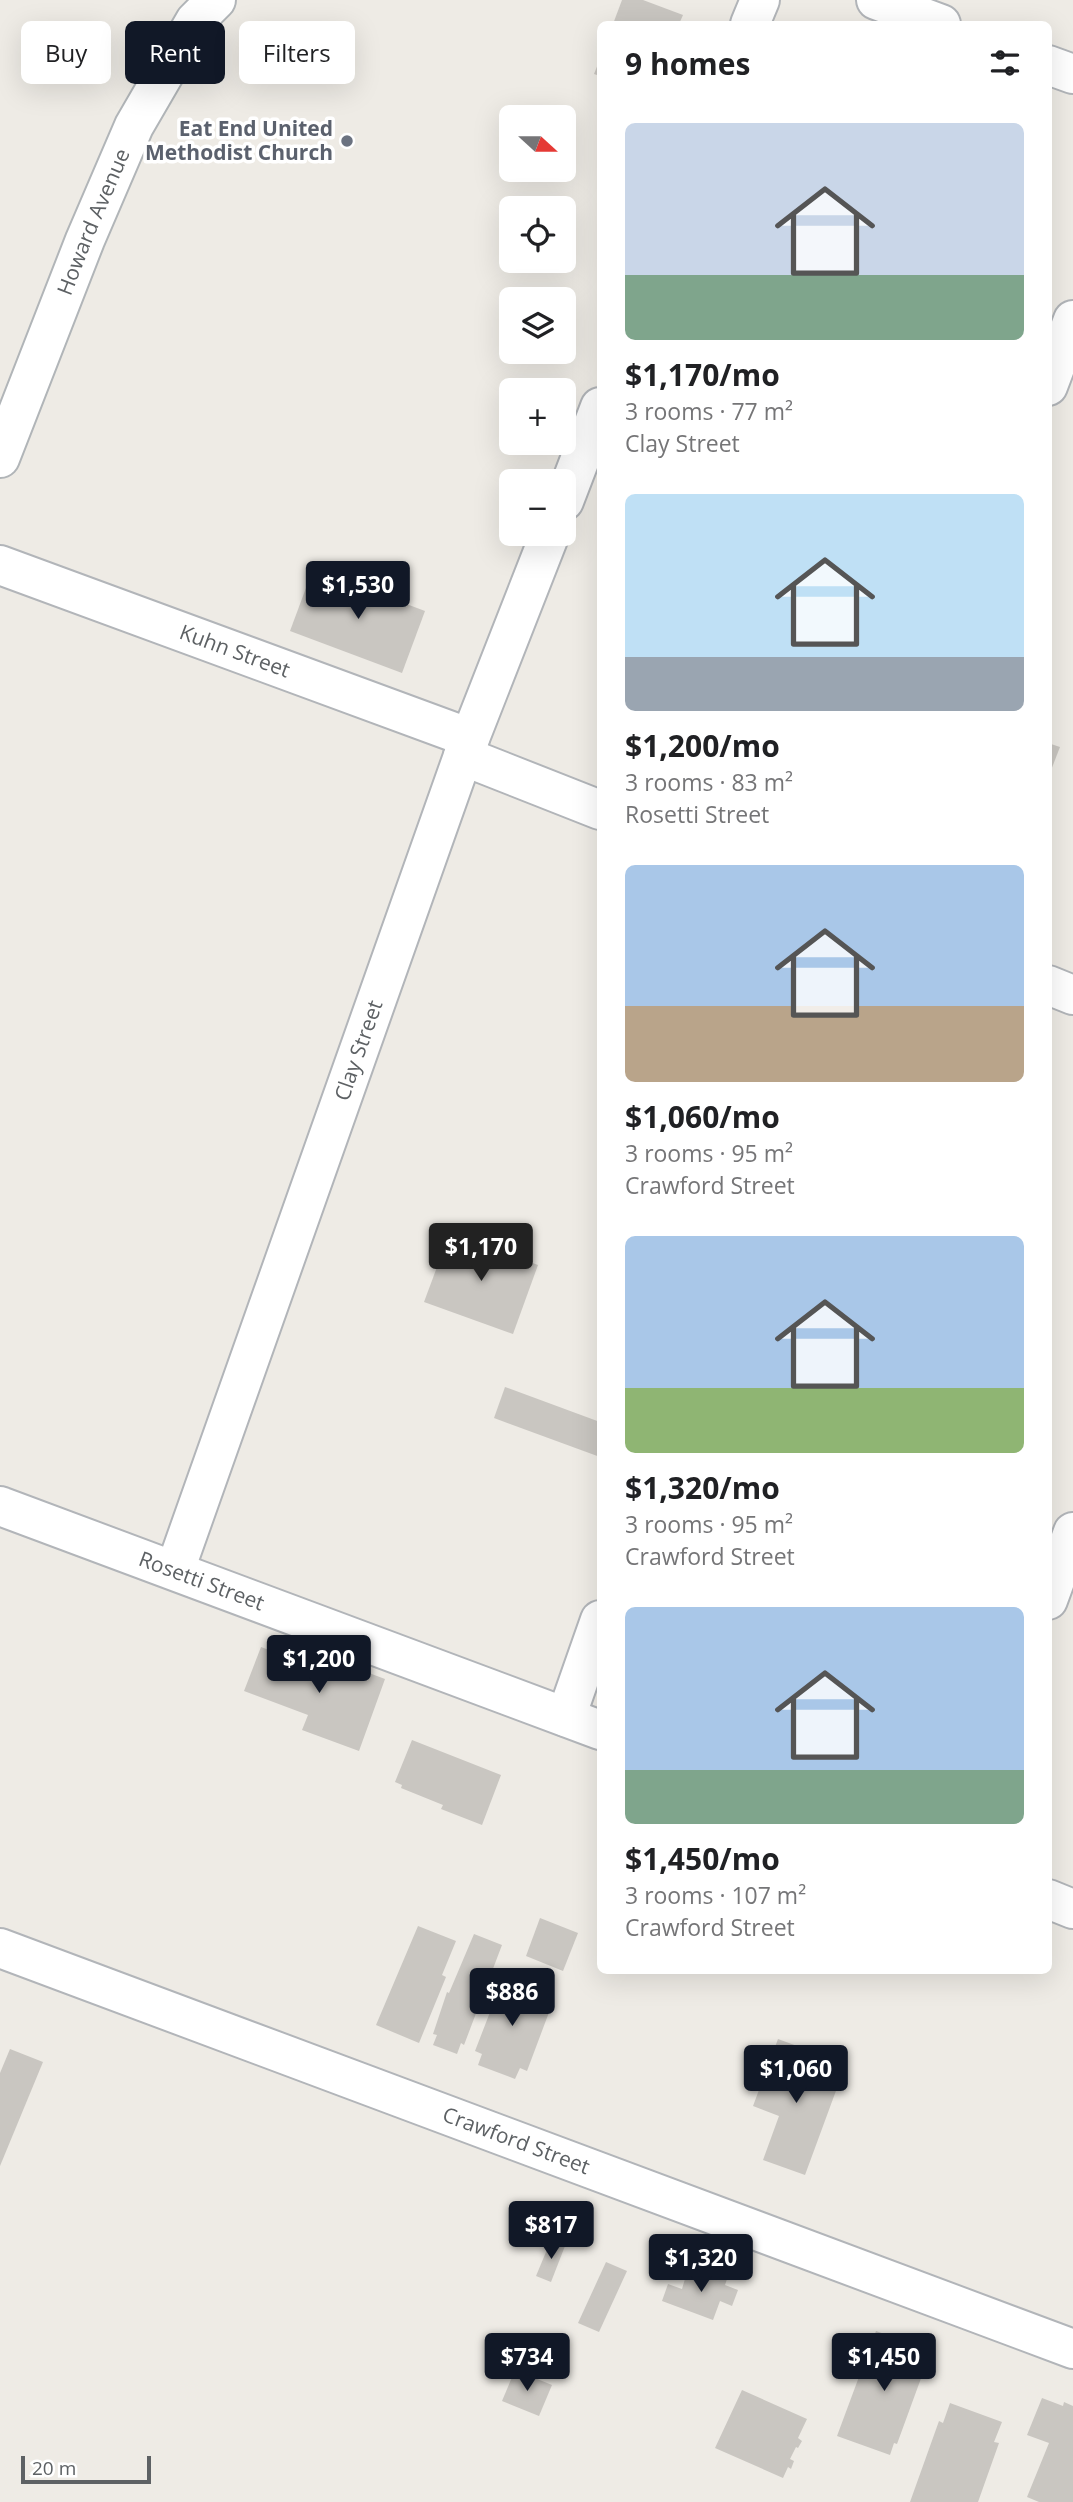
<!DOCTYPE html>
<meta charset="utf-8">
<style>
body{margin:0;font-family:"Open Sans",sans-serif;background:#f6f6f6;color:#202124;height:100vh;display:flex;flex-direction:column;font-size:26px;white-space:nowrap}
*{box-sizing:border-box;margin:0}
p{font-size:23px;color:#757577}
.icon{flex:none;width:38px;height:38px;fill:none;stroke:currentColor;stroke-width:2;stroke-linecap:round;stroke-linejoin:round}
.map{position:relative;flex:1;overflow:hidden}
.details{position:absolute;left:597px;top:21px;width:455px;height:1953px;display:flex;flex-direction:column;background:#fff;border-radius:10px;box-shadow:0 7px 28px #0002}
.details>*{flex:none}
.guide{position:absolute;left:21px;top:21px;width:471px;height:63px;display:flex;gap:14px}
.needle{width:46px;rotate:111deg}
.controls{position:absolute;left:499px;top:105px;display:grid;gap:14px}
.controls a{display:grid;place-items:center;width:77px;height:77px;border-radius:10px;background:#fff;box-shadow:0 7px 28px #0002;font-size:35px}
.scale{position:absolute;left:21px;bottom:18px;width:130px;box-sizing:border-box;padding-left:7px;border:4px solid #5d6164;border-top:0;font-size:19px;line-height:24px;white-space:nowrap;color:#5d6164;-webkit-text-stroke:5px #fff;paint-order:stroke}
.price{position:absolute;translate:-50% -60px;padding:0 16px;border-radius:7px;background:#111827;color:#fff;font-size:23px;line-height:46px;filter:drop-shadow(0 2px 4px #0008)}
.price::after{content:'';position:absolute;left:50%;top:42px;width:21px;height:16px;margin-left:-10px;background:inherit;clip-path:polygon(0 0,100% 0,50% 100%)}
.price.active{background:#222;color:#fff}
ul{padding:0;list-style:none}
li{display:grid;align-content:center;gap:14px;height:371px;padding:0 28px}
li span{display:grid;place-items:center;height:217px;border-radius:10px;color:#555}
li>.icon{margin-inline-start:auto}
span .icon{width:126px;height:126px;fill:#fffc;stroke-width:1}
li b{font-size:30px}
h2{display:flex;justify-content:space-between;align-items:center;height:84px;padding:0 28px;font-size:30px}
.chip{padding:0 24px;border-radius:10px;background:#fff;box-shadow:0 7px 28px #0002;font-size:24px;line-height:63px}
.chip.active{background:#111827;color:#fff}
.map>svg:first-child{display:block}
</style>
<div class="map">
<svg width="1073" height="2502" viewBox="0 0 1073 2502">
<rect width="100%" height="100%" fill="#eeebe5"/>
<g fill="#c9c6c1">
<path d="M622 0H643L683 15 679 24H613Z"/>
<path d="M600 59V76L594 74Z"/>
<path d="M313 569 425 611 402 673 290 631Z"/>
<path d="M1048 743 1060 747 1048 778Z"/>
<path d="M450 1232 538 1265 513 1334 424 1302Z"/>
<path d="M505 1387 600 1422V1457L494 1418Z"/>
<path d="M261 1647 325 1671 329 1658 385 1679 359 1751 302 1730 308 1715 244 1691Z"/>
<path d="M412 1740 501 1775 482 1825 441 1809 443 1805 401 1788 402 1785 395 1782Z"/>
<path d="M540 1918 578 1933 563 1971 526 1956Z"/>
<path d="M418 1926 456 1941 442 1975 446 1977 419 2043 376 2025Z"/>
<path d="M474 1934 502 1945 464 2045 461 2043 457 2054 433 2045 437 2035 433 2034 447 1992 449 1993Z"/>
<path d="M504 1980 554 1999 527 2071 520 2068 515 2079 478 2065 482 2054 475 2051 492 2007 485 2004 494 1981 502 1984Z"/>
<path d="M778 2039 808 2050 800 2070 803 2072 804 2068 812 2070 816 2059 844 2069 805 2175 763 2160 779 2116 753 2106Z"/>
<path d="M10 2049 43 2062 0 2166V2073Z"/>
<path d="M551 2240 565 2246 551 2282 536 2276Z"/>
<path d="M606 2262 627 2271 599 2332 578 2323Z"/>
<path d="M704 2271 727 2279 725 2285 738 2290 732 2306 720 2301 713 2320 662 2301 668 2284 682 2289 687 2272 703 2278Z"/>
<path d="M876 2331 931 2351 897 2444 894 2443 890 2455 837 2436Z"/>
<path d="M515 2370 552 2385 539 2416 502 2401Z"/>
<path d="M742 2390 807 2419 798 2438 802 2441 798 2448 796 2447 790 2459 794 2461 791 2469 788 2467 783 2478 715 2448Z"/>
<path d="M1042 2398 1063 2406 1064 2402 1073 2406V2502H1039L1027 2497 1049 2443 1027 2435Z"/>
<path d="M950 2403 1002 2422 994 2442 999 2443 978 2502H910L939 2421 943 2423Z"/>
</g>
<g fill="none" stroke-linecap="round" stroke-linejoin="round">
<g stroke="#b2b5b9" stroke-width="42">
<g id="street">
<path d="M876 0 941 24"/>
<path d="M750 24 760 0"/>
<path d="M1048 65 1073 74"/>
<path d="M1048 386 1073 320"/>
<path d="M564 501 600 407"/>
<path id="s1" d="M0 565 470 738"/>
<path d="M463 756 600 810"/>
<path d="M1048 985 1073 995"/>
<path id="s2" d="M0 1506 600 1730"/>
<path id="s3" d="M175 1570 463 756 550 534"/>
<path d="M1048 1600 1073 1532"/>
<path d="M566 1717 600 1620"/>
<path d="M1048 1899 1073 1909"/>
<path id="s4" d="M0 1948 1073 2349"/>
</g>
</g>
<g stroke="#b1b5b8" stroke-width="42">
<g id="secondary">
<path id="s5" d="M0 458 85 240 134 126 195 21 216 0"/>
</g>
</g>
<use href="#street" stroke="#fff" stroke-width="38"/>
<use href="#secondary" stroke="#fff" stroke-width="38"/>
</g>
<circle fill="#6b7280" stroke="#fff" stroke-width="2.5" cx="347" cy="141" r="7"/>
<g text-anchor="middle" stroke-width="7" stroke-linejoin="round" paint-order="stroke">
<g font-size="21" font-weight="bold" fill="#5b616d" stroke="#fff" text-anchor="end">
<text x="333" y="136">Eat End United<tspan x="333" dy="24">Methodist Church</tspan></text>
</g>
<g font-size="21" fill="#5d6164" stroke="#fff">
<text dy="7" stroke="none"><textPath href="#s5" startOffset="254">Howard Avenue</textPath></text>
<text dy="7" stroke="none"><textPath href="#s1" startOffset="250">Kuhn Street</textPath></text>
<text dy="7" stroke="none"><textPath href="#s3" startOffset="551">Clay Street</textPath></text>
<text dy="7" stroke="none"><textPath href="#s2" startOffset="215">Rosetti Street</textPath></text>
<text dy="7" stroke="none"><textPath href="#s4" startOffset="551">Crawford Street</textPath></text>
</g>
</g>
</svg>
<div class="controls">
<a><svg class="needle" viewBox="-14 -14 28 28"><path d="M0-13l5 13h-10z" fill="#e53935"/><path d="M0 13l5-13h-10z" fill="#757577"/></svg></a>
<a><svg class="icon" aria-label="locate" viewBox="0 0 24 24"><circle cx="12" cy="12" r="6"/><path d="M12 2v4M12 18v4M2 12h4M18 12h4"/></svg></a>
<a><svg class="icon" aria-label="layers" viewBox="0 0 24 24"><path d="M12 4l9 5-9 5-9-5zM3 14l9 5 9-5"/></svg></a>
<a>+</a>
<a>−</a>
</div>
<div class="scale">20 m</div>
<b class="price" style="left:358px;top:621px">$1,530</b>
<b class="price active" style="left:481px;top:1283px">$1,170</b>
<b class="price" style="left:319px;top:1695px">$1,200</b>
<b class="price" style="left:512px;top:2028px">$886</b>
<b class="price" style="left:796px;top:2105px">$1,060</b>
<b class="price" style="left:551px;top:2261px">$817</b>
<b class="price" style="left:701px;top:2294px">$1,320</b>
<b class="price" style="left:527px;top:2393px">$734</b>
<b class="price" style="left:884px;top:2393px">$1,450</b>
<div class="guide">
<a class="chip">Buy</a>
<a class="chip active">Rent</a>
<a class="chip">Filters</a>
</div>
<section class="details">
<h2>9 homes<svg class="icon" aria-label="filters" viewBox="0 0 24 24"><path d="M4 7h16M4 17h16"/><circle cx="9" cy="7" r="2"/><circle cx="15" cy="17" r="2"/></svg></h2>
<ul>
<li><span style="background:linear-gradient(#c9d6e8 70%,#7fa58c 0)"><svg class="icon" aria-label="home" viewBox="0 0 24 24"><path d="M3 11l9-7 9 7M6 9v11h12V9"/></svg></span><div><b>$1,170/mo</b><p>3 rooms · 77 m²</p><p>Clay Street</p></div></li>
<li><span style="background:linear-gradient(#bfe0f5 75%,#9aa5b1 0)"><svg class="icon" aria-label="home" viewBox="0 0 24 24"><path d="M3 11l9-7 9 7M6 9v11h12V9"/></svg></span><div><b>$1,200/mo</b><p>3 rooms · 83 m²</p><p>Rosetti Street</p></div></li>
<li><span style="background:linear-gradient(#a9c7e8 65%,#b9a48a 0)"><svg class="icon" aria-label="home" viewBox="0 0 24 24"><path d="M3 11l9-7 9 7M6 9v11h12V9"/></svg></span><div><b>$1,060/mo</b><p>3 rooms · 95 m²</p><p>Crawford Street</p></div></li>
<li><span style="background:linear-gradient(#a9c7e8 70%,#8fb573 0)"><svg class="icon" aria-label="home" viewBox="0 0 24 24"><path d="M3 11l9-7 9 7M6 9v11h12V9"/></svg></span><div><b>$1,320/mo</b><p>3 rooms · 95 m²</p><p>Crawford Street</p></div></li>
<li><span style="background:linear-gradient(#a9c7e8 75%,#7fa58c 0)"><svg class="icon" aria-label="home" viewBox="0 0 24 24"><path d="M3 11l9-7 9 7M6 9v11h12V9"/></svg></span><div><b>$1,450/mo</b><p>3 rooms · 107 m²</p><p>Crawford Street</p></div></li>
</ul>
</section>
</div>
